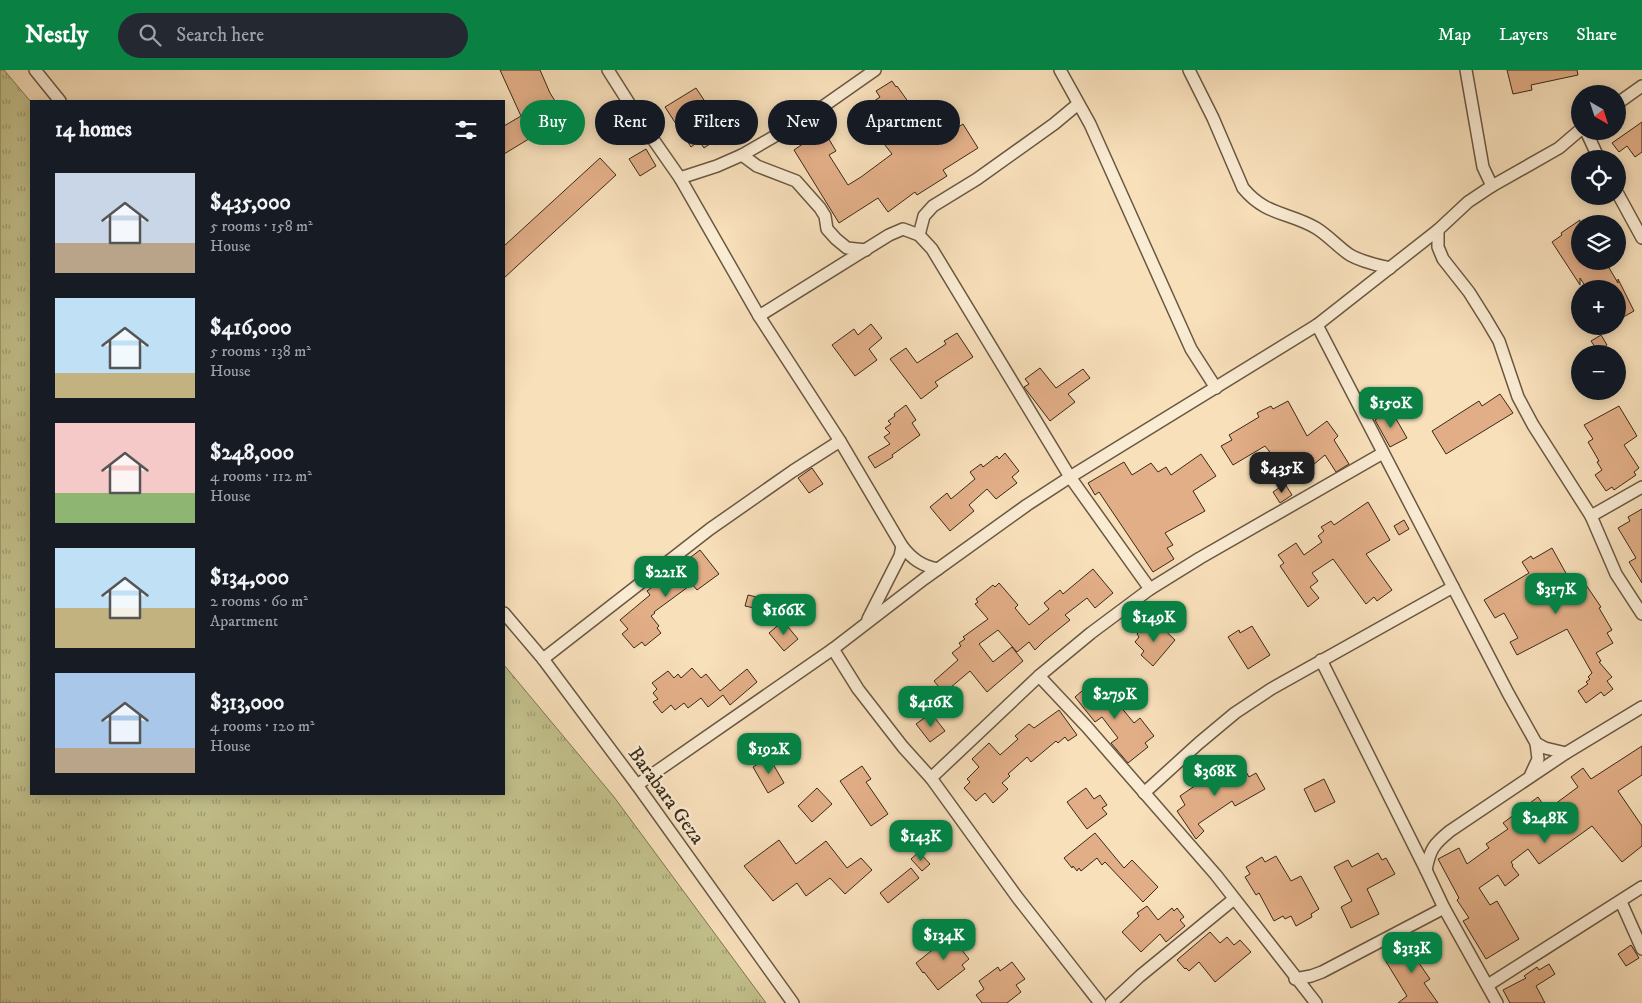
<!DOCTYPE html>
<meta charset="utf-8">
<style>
body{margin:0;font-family:"IM FELL DW Pica",serif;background:#242831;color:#f1f3f6;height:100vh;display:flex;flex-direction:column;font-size:19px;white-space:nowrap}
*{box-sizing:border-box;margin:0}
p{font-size:16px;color:#9ea1a6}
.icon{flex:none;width:28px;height:28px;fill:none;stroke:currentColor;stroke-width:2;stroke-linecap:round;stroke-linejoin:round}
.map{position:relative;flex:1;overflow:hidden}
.side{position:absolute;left:30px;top:30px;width:475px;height:695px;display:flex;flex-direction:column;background:#171b24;border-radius:0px;box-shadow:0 2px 12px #0003}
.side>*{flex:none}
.top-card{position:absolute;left:520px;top:30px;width:475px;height:45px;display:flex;gap:10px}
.needle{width:32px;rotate:141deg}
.controls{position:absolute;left:1571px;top:15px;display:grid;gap:10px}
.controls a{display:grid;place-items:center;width:55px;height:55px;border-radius:50%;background:#171b24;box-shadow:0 2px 12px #0003;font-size:25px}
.price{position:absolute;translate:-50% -42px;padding:0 11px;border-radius:10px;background:#0b8043;color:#fff;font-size:16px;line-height:32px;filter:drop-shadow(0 1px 2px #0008)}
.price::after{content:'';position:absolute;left:50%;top:30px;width:15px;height:11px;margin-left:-8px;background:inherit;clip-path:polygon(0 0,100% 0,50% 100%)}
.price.active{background:#222;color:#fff}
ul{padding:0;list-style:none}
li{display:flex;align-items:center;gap:15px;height:125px;padding:0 25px}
li span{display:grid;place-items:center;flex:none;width:140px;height:100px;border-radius:0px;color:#555}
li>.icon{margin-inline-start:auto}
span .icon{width:60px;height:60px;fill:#fffc;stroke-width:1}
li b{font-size:21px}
h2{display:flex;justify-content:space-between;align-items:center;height:60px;padding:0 25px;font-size:21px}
.pill{padding:0 18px;border-radius:22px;background:#171b24;box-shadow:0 2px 12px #0003;font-size:18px;line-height:45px}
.pill.active{background:#0b8043;color:#fff}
header{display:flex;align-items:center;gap:30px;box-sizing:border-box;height:70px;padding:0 25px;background:#0b8043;color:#fff}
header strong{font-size:24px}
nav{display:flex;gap:28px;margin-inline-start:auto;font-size:18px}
.search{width:350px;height:45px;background:#242831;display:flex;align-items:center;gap:12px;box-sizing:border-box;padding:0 18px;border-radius:28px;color:#9ea1a6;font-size:19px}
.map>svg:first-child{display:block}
</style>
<header>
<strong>Nestly</strong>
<div class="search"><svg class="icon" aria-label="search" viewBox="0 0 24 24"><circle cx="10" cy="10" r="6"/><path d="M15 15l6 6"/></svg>Search here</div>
<nav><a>Map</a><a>Layers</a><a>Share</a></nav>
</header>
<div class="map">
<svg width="1642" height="933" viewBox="0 0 1642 933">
<defs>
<pattern id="grass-tufts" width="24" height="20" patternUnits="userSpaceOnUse" patternTransform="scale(1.25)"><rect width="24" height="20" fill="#c3c18c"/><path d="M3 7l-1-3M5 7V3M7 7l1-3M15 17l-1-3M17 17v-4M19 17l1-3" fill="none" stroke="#9f9d71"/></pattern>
</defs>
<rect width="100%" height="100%" fill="#f8e0bb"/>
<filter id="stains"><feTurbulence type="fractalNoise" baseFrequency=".004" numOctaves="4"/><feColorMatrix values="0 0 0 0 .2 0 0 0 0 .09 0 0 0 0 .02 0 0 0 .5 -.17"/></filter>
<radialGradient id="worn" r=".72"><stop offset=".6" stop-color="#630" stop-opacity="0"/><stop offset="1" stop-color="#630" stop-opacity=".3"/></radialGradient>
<path fill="url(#grass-tufts)" stroke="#7e7652" d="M0 0H4L31 32V724H504V595L614 727 766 933H0Z"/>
<g fill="#e2ae87" stroke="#3a2a18">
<path d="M500 0H540L550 23 565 47 504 84V56L521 46Z"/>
<path d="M1507 0H1577L1578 5 1531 15 1532 20 1513 24Z"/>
<path d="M892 11 896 17 897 16 933 67 939 63 941 68 963 54 978 78 943 100 947 106 917 125 915 122 888 142 878 128 839 153 794 80 810 69 813 74 827 66 836 81 829 85 848 115 861 107 892 84 881 70 887 66 867 36 880 27 876 21Z"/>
<path d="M696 18 704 30 700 31 726 67 716 75 714 71 704 78 699 71 691 77 665 37Z"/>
<path d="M1642 52V82L1635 87 1627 76 1619 82 1612 73Z"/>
<path d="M646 79 656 96 640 106 629 89Z"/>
<path d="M600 88 616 105 504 208V176Z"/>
<path d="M1580 150V191H1605L1618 213V209L1634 241 1618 250V219H1587L1580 208V215L1552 172 1562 165 1561 163Z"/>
<path d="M871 254 882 268 869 279 877 290 855 306 832 275 854 259 858 265Z"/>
<path d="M957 263 973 287 935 312 938 316 921 329 890 289 906 278 917 293 946 274 944 271Z"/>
<path d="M1601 265 1607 275 1598 281 1591 271Z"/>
<path d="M1040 298 1056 318 1083 299 1090 308 1068 324 1075 332 1050 351 1024 317 1029 314 1025 309Z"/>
<path d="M1500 324 1513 343 1446 384 1432 361 1479 331 1482 336Z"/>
<path d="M1288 331 1307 366 1327 351 1338 366 1334 370 1349 394 1336 402 1325 385 1307 400 1303 396 1289 406 1265 376 1233 395 1221 376 1232 370 1229 365 1259 347 1257 343 1271 336 1273 339Z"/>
<path d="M906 335 916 350 912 353 920 365 892 385 893 387 875 398 868 387 890 374 884 367 890 363 885 358 891 354 888 351 895 346 894 344Z"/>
<path d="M1619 336 1637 366 1624 375 1639 398 1634 402 1636 405 1614 420 1612 417 1606 421 1595 405 1602 400 1597 392 1599 391 1588 372 1593 369 1584 355Z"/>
<path d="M1391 340 1407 368 1390 377 1375 350Z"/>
<path d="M1005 383 1019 401 1012 407 1017 413 996 429 987 419 969 435 974 441 950 461 930 437 947 423 951 429 975 409 970 402 981 394 983 397 997 386 999 389Z"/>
<path d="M1201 384 1216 406 1193 421 1205 441 1165 463 1173 475 1167 478 1174 489 1153 502 1099 422 1095 425 1088 413 1124 392 1132 405 1151 393 1158 402 1166 397 1171 405Z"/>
<path d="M812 398 823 414 809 423 798 408Z"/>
<path d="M1285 414 1292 425 1280 433 1273 422Z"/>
<path d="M1368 432 1390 470 1366 484 1392 520 1377 531 1374 527 1366 534 1333 489 1312 503 1318 511 1310 517 1319 528 1308 537 1280 496 1284 493 1278 485 1296 473 1304 485 1322 472 1318 466 1324 461 1321 457 1331 451 1334 455Z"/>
<path d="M1642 439V513L1629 492 1636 488 1618 458 1630 451 1628 447Z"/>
<path d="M1404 450 1409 459 1399 465 1394 456Z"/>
<path d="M1552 478 1573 516 1580 511 1584 517 1586 515 1601 537 1599 538 1612 560 1607 563 1613 573 1596 583 1601 591 1599 592 1612 607 1607 611 1613 619 1604 626 1601 622 1586 633 1578 621 1588 614 1586 612 1590 609 1588 607 1592 603 1567 559 1517 585 1510 572 1518 568 1504 543 1495 548 1484 530 1529 503 1522 492 1531 486 1533 489Z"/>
<path d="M700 480 719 504 697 520 692 514 654 542 655 543 651 546 659 556 657 558 661 563 645 576 642 572 634 578 622 564 628 559 620 550 650 525 647 521Z"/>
<path d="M1093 499 1113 523 1095 538 1087 528 1065 545 1070 550 1044 571 1035 580 1029 572 1017 582 998 560 979 574 993 592 1012 577 1023 591 987 622 970 601 944 623 934 611 958 590 952 583 961 576 959 573 965 569 963 567 988 549 975 534 978 532 976 529 993 515 995 517 999 513 1018 535 1015 538 1029 555 1049 539 1044 533 1060 520 1063 524Z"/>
<path d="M748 525 761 528 759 539 745 536Z"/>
<path d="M783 551 798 569 784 581 769 563Z"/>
<path d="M1156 552 1175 570 1153 596 1141 585 1144 581 1135 572 1139 567 1137 564 1144 556 1149 560Z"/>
<path d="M1252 556 1270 585 1248 599 1228 567 1239 560 1240 563Z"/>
<path d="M692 598 701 608 706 604 720 621 747 599 757 612 730 635 723 625 708 637 701 628 688 638 684 633 675 640 671 635 662 643 653 632 658 629 653 623 657 619 652 613 668 601 674 608 678 604 681 608Z"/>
<path d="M1097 608 1134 653 1140 648 1154 666 1145 673 1148 677 1128 693 1111 673 1118 668 1102 647 1095 652 1075 627Z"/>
<path d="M1059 640 1077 665 1068 671 1065 667 1058 673 1056 671 1031 692 1027 687 1008 704 1010 706 1002 713 1008 719 993 733 985 723 976 731 964 718 970 712 967 709 979 697 972 689 989 673 1000 685 1018 669 1015 666 1029 654 1034 658Z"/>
<path d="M931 643 945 661 930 672 916 654Z"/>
<path d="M1642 676V705L1618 721 1642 756V776L1622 792 1592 756 1539 794 1528 779 1511 792 1513 795 1512 796 1519 805 1505 816 1498 805 1479 818 1490 835 1497 831 1519 869 1486 889 1463 851 1469 848 1457 830 1459 828 1438 789 1459 778 1467 794 1489 778 1486 774 1508 759 1503 753 1538 727 1547 740 1578 717 1571 707 1583 698 1591 709Z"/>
<path d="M769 687 784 713 768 723 753 697Z"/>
<path d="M1200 695 1216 715 1245 700 1249 707 1256 703 1265 719 1235 736 1232 731 1198 754 1204 761 1196 769 1177 741 1185 735 1180 726 1199 713 1191 703Z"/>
<path d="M862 696 871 709 866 712 888 744 871 756 840 711Z"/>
<path d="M1324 709 1335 732 1315 742 1304 719Z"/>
<path d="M817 718 832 734 812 752 798 736Z"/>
<path d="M1086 718 1094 729 1100 725 1107 735 1102 738 1107 744 1087 759 1067 732Z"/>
<path d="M1095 763 1124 798 1132 790 1158 817 1143 832 1105 792 1102 795 1097 788 1081 801 1079 798 1077 801 1073 796 1072 798 1064 788Z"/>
<path d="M779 770 796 794 826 771 847 798 861 788 872 800 845 824 830 808 806 826 797 813 773 831 744 796Z"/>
<path d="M919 782 930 794 922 801 911 789Z"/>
<path d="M1378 783 1382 790 1386 788 1395 804 1367 819 1379 844 1351 858 1341 837 1352 831 1334 797 1348 790 1352 797Z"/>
<path d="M1276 786 1291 811 1301 806 1319 839 1311 844 1312 847 1296 856 1291 846 1285 849 1283 846 1274 851 1259 823 1256 825 1245 807 1250 804 1246 797 1262 787 1265 792Z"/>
<path d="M911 798 919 808 888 833 880 823Z"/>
<path d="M1147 836 1158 850 1172 838 1174 841 1177 838 1184 847 1180 850 1185 856 1166 872 1160 864 1141 882 1122 862 1139 846 1137 843Z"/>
<path d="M955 862 966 876 961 879 969 889 962 895 965 899 938 920 924 902 923 903 916 893Z"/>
<path d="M1210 862 1220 873 1227 867 1234 875 1240 870 1251 882 1215 912 1199 892 1189 901 1186 898 1185 899 1177 890Z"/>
<path d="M1418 869 1428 887 1419 893 1430 909 1424 913 1438 933H1398L1407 926 1385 890Z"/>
<path d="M1631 875 1639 888 1626 896 1618 884Z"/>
<path d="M1012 892 1025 909 1016 915 1021 922 1007 933H982L976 925 984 919 979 911 998 897 1000 901Z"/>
<path d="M1549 894 1555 904 1536 916 1545 933H1510L1503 920 1526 908 1524 906 1537 897 1539 900Z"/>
</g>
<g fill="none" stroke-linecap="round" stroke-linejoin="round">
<g stroke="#6a5841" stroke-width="14">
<g id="street">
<path d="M35 0 60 31"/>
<path d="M608 0 641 52 680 108 759 246 840 371 902 476C912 489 922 496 938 499"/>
<path d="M1060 0 1090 54 1191 279 1216 318"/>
<path d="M1189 0 1213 48 1243 118C1266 146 1289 142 1316 158 1329 166 1338 177 1350 185 1362 192 1377 195 1390 198"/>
<path d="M1466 0 1483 97 1492 116"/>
<path d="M1618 33 1642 16"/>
<path d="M1586 61 1599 89"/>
<path d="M742 85 757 96 796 111 820 138 825 146 827 159 836 169 847 178 866 180"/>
<path d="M680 108 717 96 742 85 808 47 875 0"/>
<path d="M1618 124 1642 168"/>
<path d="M1438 160V177L1443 189 1469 222 1486 249 1499 271 1518 327 1533 355 1591 446 1616 504 1642 544"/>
<path d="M919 165 924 146 933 136 977 109 1054 54 1078 34"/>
<path d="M759 246 889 165 903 159 919 165 932 179 1070 407 1150 519"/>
<path d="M1317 255 1508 623 1536 673 1545 678 1566 683"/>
<path d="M1591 446 1642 417"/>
<path d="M504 543 543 589 637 715 793 933"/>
<path d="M868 549 900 486 902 476"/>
<path d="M833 579 858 619 903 677 931 708 1017 827 1100 933"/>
<path d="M543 589 710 459 793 401 840 371"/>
<path d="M1321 590 1426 800 1444 838 1497 933"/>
<path d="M1039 606 1087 657 1216 805 1316 933"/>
<path d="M1531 704 1538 689 1536 673"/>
<path d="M931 708 1039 606 1091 563 1150 519 1200 488 1383 383"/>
<path d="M637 715 833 579 924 509 1027 435 1070 407 1317 255 1438 160 1468 132 1492 116 1559 78 1580 60"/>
<path d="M1144 723 1199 673 1235 643 1271 619 1453 517"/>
<path d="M1426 800C1430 779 1434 774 1450 761L1566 683 1642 637"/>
<path d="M1621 832 1642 879"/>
<path d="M1295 909 1311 906 1322 902 1444 838"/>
<path d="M1488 915 1642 817"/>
<path d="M1111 933 1140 906 1234 829"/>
</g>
</g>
<use href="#street" stroke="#faebd3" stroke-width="11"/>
</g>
<g text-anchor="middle" stroke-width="5" stroke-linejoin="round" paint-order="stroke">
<g font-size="20" fill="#3a2a18" stroke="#faebd3">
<text transform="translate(667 725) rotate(54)" y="7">Barabara Geza</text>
</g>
</g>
<rect width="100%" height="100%" filter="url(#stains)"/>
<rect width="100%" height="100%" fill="url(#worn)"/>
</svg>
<div class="controls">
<a><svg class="needle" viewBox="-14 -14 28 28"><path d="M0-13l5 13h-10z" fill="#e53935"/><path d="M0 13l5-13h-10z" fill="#9ea1a6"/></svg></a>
<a><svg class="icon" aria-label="locate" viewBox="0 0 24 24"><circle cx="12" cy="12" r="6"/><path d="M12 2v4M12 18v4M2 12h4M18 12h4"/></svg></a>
<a><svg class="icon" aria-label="layers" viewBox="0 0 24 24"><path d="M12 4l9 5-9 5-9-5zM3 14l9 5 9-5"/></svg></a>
<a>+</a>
<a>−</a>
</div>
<b class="price" style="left:1391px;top:359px">$150K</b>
<b class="price active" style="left:1282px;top:424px">$435K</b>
<b class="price" style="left:666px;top:528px">$221K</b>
<b class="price" style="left:1556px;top:545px">$317K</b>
<b class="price" style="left:784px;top:566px">$166K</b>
<b class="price" style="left:1154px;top:573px">$149K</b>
<b class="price" style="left:1115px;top:650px">$279K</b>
<b class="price" style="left:931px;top:658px">$416K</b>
<b class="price" style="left:769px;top:705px">$192K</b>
<b class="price" style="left:1215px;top:727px">$368K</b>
<b class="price" style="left:1545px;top:774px">$248K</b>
<b class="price" style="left:921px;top:792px">$143K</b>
<b class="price" style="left:944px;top:891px">$134K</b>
<b class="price" style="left:1412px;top:904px">$313K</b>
<div class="top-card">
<a class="pill active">Buy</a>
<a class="pill">Rent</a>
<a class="pill">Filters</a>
<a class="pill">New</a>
<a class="pill">Apartment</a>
</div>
<section class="side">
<h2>14 homes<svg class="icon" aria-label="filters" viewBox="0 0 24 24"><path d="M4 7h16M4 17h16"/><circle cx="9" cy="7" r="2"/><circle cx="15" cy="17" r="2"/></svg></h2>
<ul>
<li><span style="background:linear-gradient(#c9d6e8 70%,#b9a48a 0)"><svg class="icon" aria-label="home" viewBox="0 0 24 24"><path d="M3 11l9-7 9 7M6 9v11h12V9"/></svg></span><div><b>$435,000</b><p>5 rooms · 158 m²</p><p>House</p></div></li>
<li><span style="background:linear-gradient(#bfe0f5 75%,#c2b280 0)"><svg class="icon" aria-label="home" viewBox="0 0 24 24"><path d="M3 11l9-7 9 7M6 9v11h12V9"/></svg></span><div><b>$416,000</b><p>5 rooms · 138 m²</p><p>House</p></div></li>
<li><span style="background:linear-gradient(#f6c9c9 70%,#8fb573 0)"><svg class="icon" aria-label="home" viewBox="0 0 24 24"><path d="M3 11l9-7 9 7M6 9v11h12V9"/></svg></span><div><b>$248,000</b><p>4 rooms · 112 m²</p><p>House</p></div></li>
<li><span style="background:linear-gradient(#bfe0f5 60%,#c2b280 0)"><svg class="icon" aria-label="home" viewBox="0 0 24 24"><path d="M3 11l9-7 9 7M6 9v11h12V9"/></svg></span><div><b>$134,000</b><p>2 rooms · 60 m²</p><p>Apartment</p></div></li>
<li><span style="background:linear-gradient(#a9c7e8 75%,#b9a48a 0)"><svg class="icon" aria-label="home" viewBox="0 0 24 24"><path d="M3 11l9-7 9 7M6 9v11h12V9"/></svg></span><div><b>$313,000</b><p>4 rooms · 120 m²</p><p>House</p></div></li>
</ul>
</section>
</div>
